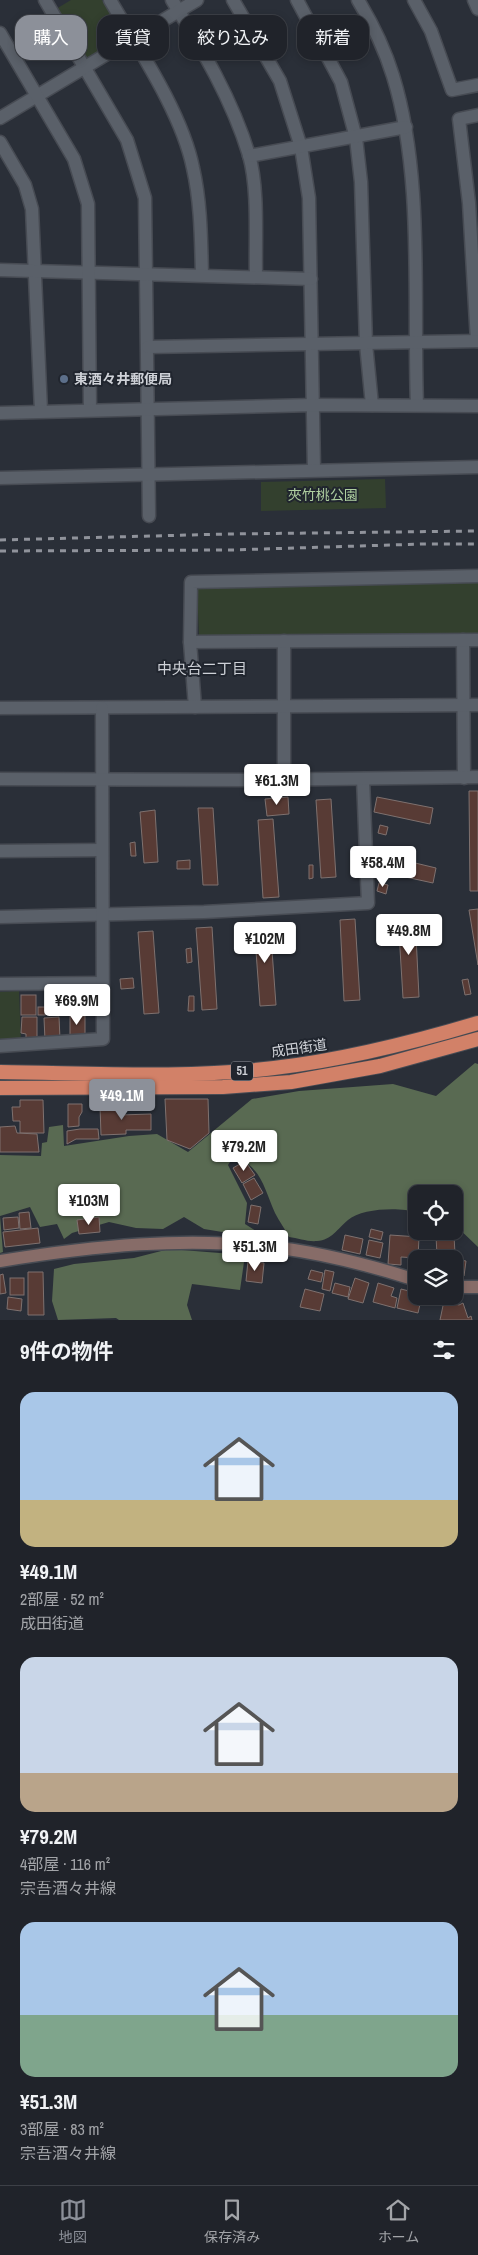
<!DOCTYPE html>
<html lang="ja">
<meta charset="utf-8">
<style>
body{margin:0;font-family:"Archivo Narrow","Noto Sans JP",sans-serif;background:#2d2f36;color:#f1f3f6;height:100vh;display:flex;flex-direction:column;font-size:19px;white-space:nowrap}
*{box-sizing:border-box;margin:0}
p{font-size:16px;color:#a2a4a8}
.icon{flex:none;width:28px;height:28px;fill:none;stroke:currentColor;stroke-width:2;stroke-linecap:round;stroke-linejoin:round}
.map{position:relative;height:1320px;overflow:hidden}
.sheet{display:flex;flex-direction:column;background:#20232a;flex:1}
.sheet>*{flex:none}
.top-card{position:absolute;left:15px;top:15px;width:449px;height:45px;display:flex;gap:10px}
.controls{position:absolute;left:408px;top:1185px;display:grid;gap:10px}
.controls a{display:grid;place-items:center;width:55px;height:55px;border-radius:10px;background:#20232a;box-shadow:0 2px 8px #0003,0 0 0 1px #3d4047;font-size:25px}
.price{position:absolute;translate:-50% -42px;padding:0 11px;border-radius:5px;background:#fff;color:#222;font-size:16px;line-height:32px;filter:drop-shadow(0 1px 2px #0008)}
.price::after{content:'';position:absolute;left:50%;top:30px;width:15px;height:11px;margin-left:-8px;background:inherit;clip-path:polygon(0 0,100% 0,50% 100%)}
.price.current{background:#8c9099;color:#fff}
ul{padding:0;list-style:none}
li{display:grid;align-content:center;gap:10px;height:265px;padding:0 20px}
li span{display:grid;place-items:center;height:155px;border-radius:15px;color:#555}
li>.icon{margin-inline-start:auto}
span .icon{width:90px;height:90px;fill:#fffc;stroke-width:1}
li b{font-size:21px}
h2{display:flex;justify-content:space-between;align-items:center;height:60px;padding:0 20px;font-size:21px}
.tag{padding:0 18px;border-radius:15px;background:#20232a;box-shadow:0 2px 8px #0003,0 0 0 1px #3d4047;font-size:18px;line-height:45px}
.tag.current{background:#8c9099;color:#fff}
.tab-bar{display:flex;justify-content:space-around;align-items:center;height:70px;border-top:1px solid #3d4047;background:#20232a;font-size:14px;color:#a2a4a8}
.tab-bar a{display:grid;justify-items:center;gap:2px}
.tab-bar .current{color:#8c9099}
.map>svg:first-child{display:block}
</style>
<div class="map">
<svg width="478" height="1320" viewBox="0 0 478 1320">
<rect width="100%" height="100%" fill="#2a2f38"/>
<g fill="#33402e">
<path d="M71 0H102L125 37 86 60 56 9Z"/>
<path d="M385 479 386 508 261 511V482Z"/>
<path d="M478 577V634L199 636 197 587Z"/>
<path d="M19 991 21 1043 0 1044V992Z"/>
</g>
<g fill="#596a52">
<path d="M475 1063 478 1064V1247L454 1224V1194H416V1212C400 1207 361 1208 348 1220 337 1229 332 1240 317 1241 308 1242 298 1238 289 1237 285 1229 279 1221 275 1213 264 1189 262 1167 234 1156L228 1165 247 1203 245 1224 256 1231 253 1237 204 1229 184 1217 163 1229 136 1228 109 1222 72 1233 64 1239 57 1224 40 1227 30 1207 0 1216 3 1252 0 1253V1155L41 1156 42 1143 47 1142 49 1127 63 1125 64 1146 129 1136 157 1134 188 1152 252 1099 299 1091 393 1084 436 1096Z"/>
<path d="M169 1249 245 1255 240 1290 192 1284 187 1305 192 1320H119L116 1318 58 1320 52 1301 54 1269 74 1264 134 1258Z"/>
</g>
<g fill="#583b35" stroke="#7e716f">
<path d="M469 791H478V891H470Z"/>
<path d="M288 797 289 814 267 816 265 799Z"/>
<path d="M377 797 433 808 430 824 374 812Z"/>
<path d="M331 799 336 877 321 878 316 800Z"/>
<path d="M198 808H213L218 885H203Z"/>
<path d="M155 810 158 862 144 863 140 812Z"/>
<path d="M273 819 279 897 263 898 258 820Z"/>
<path d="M380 825 388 827 386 835 378 833Z"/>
<path d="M135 842 136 856H131L130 843Z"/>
<path d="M382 855 436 868 433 883 378 871Z"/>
<path d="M190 860V869H177V861Z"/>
<path d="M309 865H313V878L309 879Z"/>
<path d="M379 883 388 885 386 894 377 891Z"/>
<path d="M478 909V965L469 910Z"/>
<path d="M415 915 419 997 403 998 398 916Z"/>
<path d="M355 919 360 1000 344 1001 340 920Z"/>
<path d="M270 923 276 1005 260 1006 254 924Z"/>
<path d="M212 927 217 1009 202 1010 196 928Z"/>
<path d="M153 931 159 1013 144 1014 138 932Z"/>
<path d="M191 948 192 962 187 963 186 949Z"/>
<path d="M133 978 134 988 121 989 120 979Z"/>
<path d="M468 979 471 994 465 995 462 980Z"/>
<path d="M70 993H80V1000H89L90 1013 71 1014Z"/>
<path d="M60 994 61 1014 47 1015 46 995Z"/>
<rect x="21" y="995" width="15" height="20"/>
<path d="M189 996H194V1011H188Z"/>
<rect x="38" y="1007" width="7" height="8"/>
<rect x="70" y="1016" width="15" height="21"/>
<path d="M22 1017H37V1038H26V1034L21 1033Z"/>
<path d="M59 1017 60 1039 45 1040 44 1018Z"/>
<path d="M165 1099H208L209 1133 190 1149 167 1140Z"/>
<path d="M20 1100H43L44 1133H20V1121H13L12 1107H20Z"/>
<path d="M68 1104H82V1112L79 1117V1126L68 1127Z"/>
<path d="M120 1105V1115L151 1114V1130H126V1134L101 1135 100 1106Z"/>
<path d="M15 1126 17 1133 37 1134 39 1152H0V1127Z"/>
<path d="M80 1129H98L99 1139H76L67 1144V1131Z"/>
<path d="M245 1161 255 1175 242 1183 233 1168Z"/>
<path d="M254 1178 263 1193 251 1200 243 1184Z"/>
<path d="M83 1187 94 1206 82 1214 70 1194Z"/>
<path d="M251 1205 261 1207 258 1224 248 1222Z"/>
<path d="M29 1212 31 1228 20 1229 19 1213Z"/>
<path d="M18 1217 19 1228 4 1230 3 1218Z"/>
<path d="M99 1217 100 1232 79 1234 77 1220Z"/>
<path d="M38 1228 40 1243 5 1247 3 1232Z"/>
<path d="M371 1229 383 1232 381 1240 369 1237Z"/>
<path d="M345 1235 363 1239 360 1254 342 1250Z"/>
<path d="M390 1235 419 1237 418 1258 401 1257V1265L388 1264Z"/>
<path d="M454 1235 455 1254 437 1255 436 1236Z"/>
<path d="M369 1240 383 1243 380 1258 366 1255Z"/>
<path d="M454 1259 466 1261 464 1276 454 1275Z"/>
<path d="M248 1261 264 1263 262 1283 246 1281Z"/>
<path d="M311 1270 323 1273 321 1282 308 1279Z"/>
<path d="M325 1270 334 1272 330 1291 322 1289Z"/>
<path d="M28 1272H43L44 1315H28Z"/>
<path d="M3 1274 6 1293 0 1294V1275Z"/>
<rect x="10" y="1278" width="14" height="17"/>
<path d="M355 1278 369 1283 363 1303 348 1299Z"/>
<path d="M335 1283 350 1287 348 1297 332 1293Z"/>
<path d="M378 1283 394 1288 391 1296 397 1298 395 1308 373 1302Z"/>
<path d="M305 1289 324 1294 320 1311 300 1307Z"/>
<path d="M401 1289 413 1292 412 1298 421 1300 418 1313 397 1308Z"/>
<path d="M8 1297 22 1299 21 1311 7 1309Z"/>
<path d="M444 1301 459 1305 463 1303 468 1318 471 1316 472 1320H440Z"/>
</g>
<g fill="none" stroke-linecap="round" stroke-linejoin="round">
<g stroke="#474b53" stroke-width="15">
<g id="minor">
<path d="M45 0 127 140 145 198 149 516"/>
<path d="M110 0C138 48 182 113 193 168 201 203 201 239 202 275"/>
<path d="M172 0C202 49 232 99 249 155 259 190 255 240 256 277"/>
<path d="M233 0 280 81 301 147 309 198 314 470"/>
<path d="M297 0 341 82 356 138 361 182 366 344 372 405"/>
<path d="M358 0C372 23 385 50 393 76 424 176 413 300 417 405"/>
<path d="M414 0 431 31 452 90 478 85"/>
<path d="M474 0 478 9"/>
<path d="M0 118 197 0"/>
<path d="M0 142 25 185 32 209 41 411"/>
<path d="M249 156 406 127"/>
<path d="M0 270 311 279"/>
<path d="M477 341 469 203 459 119 478 115"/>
<path d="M148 347 478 341"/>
<path d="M0 478 478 467"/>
<path d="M463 640 464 778"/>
<path d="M284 641V780"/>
<path d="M190 642 478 640"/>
<path d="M195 707 190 642 191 582 478 576"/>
<path d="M0 708 478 705"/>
<path d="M0 851 101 850"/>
<path d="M0 917 204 912 368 903 363 779"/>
<path d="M0 984 102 983"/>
<path d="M0 1046 103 1039 102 708"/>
</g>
</g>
<g stroke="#474b53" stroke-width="15">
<g id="tertiary">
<path d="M0 33 74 159 88 204 90 410"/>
<path d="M0 413 313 405 478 406"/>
<path d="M0 779 250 780 478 777"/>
</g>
</g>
<g stroke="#474b53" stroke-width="15">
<g id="secondary">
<path d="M0 1261C93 1246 186 1236 280 1248 326 1254 372 1266 416 1280"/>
<path d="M454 1287H478"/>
</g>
</g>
<g stroke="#474b53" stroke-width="16">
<g id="trunk">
<path d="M0 1072C91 1073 183 1079 274 1068 344 1060 411 1043 478 1023"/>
<path d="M0 1088 223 1087 291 1082 380 1066 478 1039"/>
</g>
</g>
<use href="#minor" stroke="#5a6069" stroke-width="12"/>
<use href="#tertiary" stroke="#5a6069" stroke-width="12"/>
<use href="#secondary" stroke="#876c68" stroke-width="12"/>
<use href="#trunk" stroke="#d28168" stroke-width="14"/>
<g stroke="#90939b" stroke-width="3" stroke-dasharray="6 6" stroke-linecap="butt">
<path d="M0 540 227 534 478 531"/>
<path d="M0 551 231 550 423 544H478"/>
</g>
</g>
<circle fill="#5c6f8a" stroke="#20252e" stroke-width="2" cx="64" cy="379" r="5"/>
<g text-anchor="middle" stroke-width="4" stroke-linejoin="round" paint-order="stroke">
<rect fill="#20252e" stroke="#9a9da4" stroke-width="1" x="231" y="1061.5" width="22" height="19" rx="4"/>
<g font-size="12" font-weight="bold" fill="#ced1d7">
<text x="242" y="1075">51</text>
</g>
<g font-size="14" font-weight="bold" fill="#ced1d7" stroke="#20252e" text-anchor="start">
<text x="74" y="384">東酒々井郵便局</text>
</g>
<g font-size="14" fill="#afcfa0" stroke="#20252e">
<text x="323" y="500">夾竹桃公園</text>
</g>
<g font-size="14" fill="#ced1d7" stroke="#20252e">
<text transform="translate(299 1048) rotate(-8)" y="5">成田街道</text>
</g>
<g font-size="15" fill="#ced1d7" stroke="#20252e">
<text x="202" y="674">中央台二丁目</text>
</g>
</g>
</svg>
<div class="controls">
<a><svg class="icon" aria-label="locate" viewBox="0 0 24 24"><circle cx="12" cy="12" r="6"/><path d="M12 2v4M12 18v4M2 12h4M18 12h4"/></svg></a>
<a><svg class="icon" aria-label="layers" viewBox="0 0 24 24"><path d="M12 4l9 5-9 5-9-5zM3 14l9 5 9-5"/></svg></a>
</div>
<b class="price" style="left:277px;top:806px">¥61.3M</b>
<b class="price" style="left:383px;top:888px">¥58.4M</b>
<b class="price" style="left:409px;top:956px">¥49.8M</b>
<b class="price" style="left:265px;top:964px">¥102M</b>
<b class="price" style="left:77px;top:1026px">¥69.9M</b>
<b class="price current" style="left:122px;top:1121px">¥49.1M</b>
<b class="price" style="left:244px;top:1172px">¥79.2M</b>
<b class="price" style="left:89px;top:1226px">¥103M</b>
<b class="price" style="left:255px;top:1272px">¥51.3M</b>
<div class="top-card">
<a class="tag current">購入</a>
<a class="tag">賃貸</a>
<a class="tag">絞り込み</a>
<a class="tag">新着</a>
</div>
</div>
<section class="sheet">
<h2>9件の物件<svg class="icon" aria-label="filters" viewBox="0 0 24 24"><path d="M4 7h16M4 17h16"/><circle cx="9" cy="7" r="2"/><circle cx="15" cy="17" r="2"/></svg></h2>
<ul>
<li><span style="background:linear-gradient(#a9c7e8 70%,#c2b280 0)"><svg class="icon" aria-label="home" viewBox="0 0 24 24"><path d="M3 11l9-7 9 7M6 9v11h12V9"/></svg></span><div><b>¥49.1M</b><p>2部屋 · 52 m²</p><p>成田街道</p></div></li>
<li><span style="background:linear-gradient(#c9d6e8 75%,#b9a48a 0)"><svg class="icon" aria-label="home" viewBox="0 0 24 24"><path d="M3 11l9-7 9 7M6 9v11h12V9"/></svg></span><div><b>¥79.2M</b><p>4部屋 · 116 m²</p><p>宗吾酒々井線</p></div></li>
<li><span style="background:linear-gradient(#a9c7e8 60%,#7fa58c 0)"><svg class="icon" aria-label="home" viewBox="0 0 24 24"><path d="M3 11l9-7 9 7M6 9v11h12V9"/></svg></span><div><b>¥51.3M</b><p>3部屋 · 83 m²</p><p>宗吾酒々井線</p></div></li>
</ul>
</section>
<nav class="tab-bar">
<a class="current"><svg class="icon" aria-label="map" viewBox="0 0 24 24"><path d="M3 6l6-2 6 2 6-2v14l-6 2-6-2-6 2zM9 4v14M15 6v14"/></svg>地図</a>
<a><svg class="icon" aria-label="saved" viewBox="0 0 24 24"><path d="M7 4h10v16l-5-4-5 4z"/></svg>保存済み</a>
<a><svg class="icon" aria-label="home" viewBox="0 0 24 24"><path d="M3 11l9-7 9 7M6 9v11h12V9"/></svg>ホーム</a>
</nav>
